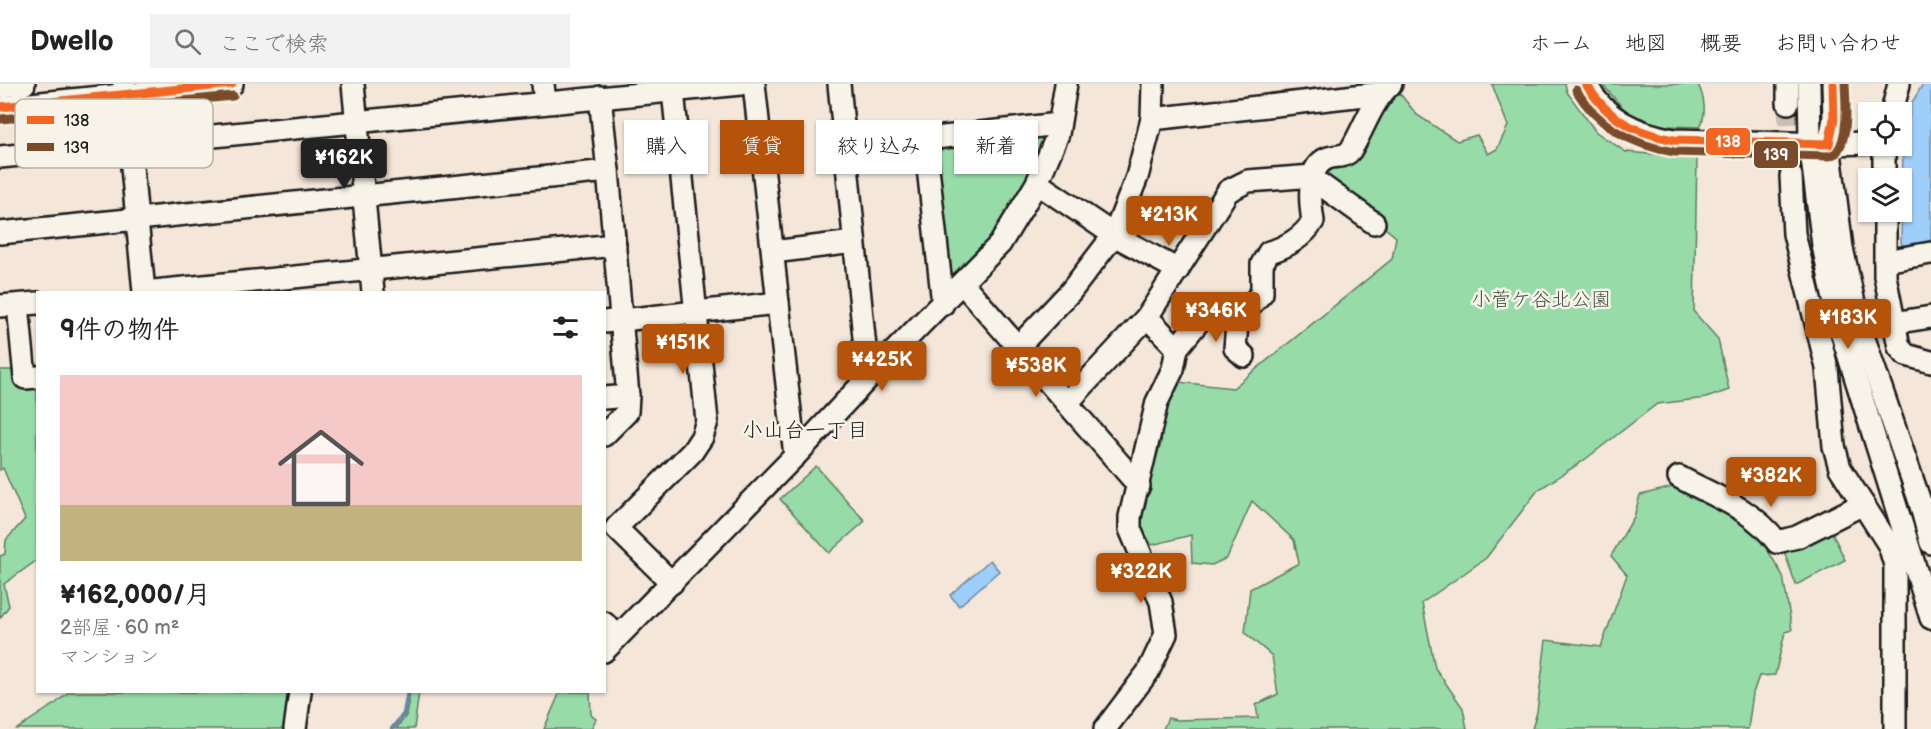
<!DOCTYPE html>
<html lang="ja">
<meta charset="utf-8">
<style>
body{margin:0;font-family:"Balsamiq Sans","Klee One",sans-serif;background:#f2f2f2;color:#222;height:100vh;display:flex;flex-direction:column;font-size:22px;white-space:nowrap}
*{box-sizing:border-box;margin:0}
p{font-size:20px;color:#767676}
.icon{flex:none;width:33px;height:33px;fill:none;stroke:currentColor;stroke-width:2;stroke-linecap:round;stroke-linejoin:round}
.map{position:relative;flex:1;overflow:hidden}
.details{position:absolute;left:36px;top:207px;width:570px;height:402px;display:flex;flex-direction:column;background:#fff;border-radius:0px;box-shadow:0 2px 4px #0004}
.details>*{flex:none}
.hud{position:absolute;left:624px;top:36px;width:570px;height:54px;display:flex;gap:12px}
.buttons{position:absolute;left:1858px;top:18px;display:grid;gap:12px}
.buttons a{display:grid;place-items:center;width:54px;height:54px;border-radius:0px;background:#fff;box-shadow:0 2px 4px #0004;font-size:30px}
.price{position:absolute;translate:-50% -51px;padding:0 14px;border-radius:6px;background:#b45309;color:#fff;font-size:20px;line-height:39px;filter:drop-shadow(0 2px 3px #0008)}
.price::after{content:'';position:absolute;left:50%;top:36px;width:18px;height:14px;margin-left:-9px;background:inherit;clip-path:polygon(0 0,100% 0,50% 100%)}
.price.selected{background:#222;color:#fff}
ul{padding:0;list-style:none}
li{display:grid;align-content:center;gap:12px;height:318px;padding:0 24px}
li span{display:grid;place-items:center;height:186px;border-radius:0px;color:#555}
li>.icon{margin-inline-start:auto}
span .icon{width:108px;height:108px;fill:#fffc;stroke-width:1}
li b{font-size:26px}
h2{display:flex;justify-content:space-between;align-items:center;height:72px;padding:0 24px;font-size:26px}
.chip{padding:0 21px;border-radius:0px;background:#fff;box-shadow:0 2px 4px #0004;font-size:21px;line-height:54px}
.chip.selected{background:#b45309;color:#fff}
header{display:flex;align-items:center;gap:36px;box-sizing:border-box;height:84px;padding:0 30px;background:#fff;border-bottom:2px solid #e0e0e0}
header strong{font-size:28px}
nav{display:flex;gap:33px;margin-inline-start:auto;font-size:21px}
.search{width:420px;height:54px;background:#f2f2f2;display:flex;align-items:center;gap:15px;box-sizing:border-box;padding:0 21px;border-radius:0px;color:#767676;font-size:22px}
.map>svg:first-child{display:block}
</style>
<header>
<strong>Dwello</strong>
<div class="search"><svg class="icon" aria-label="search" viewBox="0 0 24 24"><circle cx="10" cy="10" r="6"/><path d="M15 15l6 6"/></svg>ここで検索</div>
<nav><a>ホーム</a><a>地図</a><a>概要</a><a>お問い合わせ</a></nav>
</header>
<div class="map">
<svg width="1931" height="645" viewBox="0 0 1931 645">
<rect width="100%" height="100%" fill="#f4e6d9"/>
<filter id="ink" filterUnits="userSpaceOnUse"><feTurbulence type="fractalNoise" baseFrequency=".0167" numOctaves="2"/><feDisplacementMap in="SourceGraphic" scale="12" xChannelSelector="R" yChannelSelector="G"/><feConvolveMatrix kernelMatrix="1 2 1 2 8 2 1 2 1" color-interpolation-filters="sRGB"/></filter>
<g filter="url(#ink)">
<g fill="#97dba8" stroke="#5a7c62" stroke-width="1.5">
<path d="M1492 0H1565L1567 8 1596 48 1626 68 1697 74 1694 228 1718 255 1729 306 1706 314 1657 320 1583 377 1538 406 1486 474 1422 519 1435 584 1463 624 1467 645H1163L1168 634 1176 636 1258 634 1256 621 1278 610 1272 572 1245 549 1250 505 1299 479 1294 456 1252 417 1227 474 1212 481 1192 479 1191 451 1152 461 1138 440 1146 402 1161 360 1164 326 1178 298 1233 304 1392 175 1396 153 1323 93 1389 9 1401 11 1417 31 1457 57 1477 51 1488 70 1497 65 1508 42Z"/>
<path d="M1602 0H1698C1705 15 1707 29 1700 43L1663 42 1631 33Z"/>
<path d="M1045 51 1049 55 1011 133 957 198 946 195 936 59Z"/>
<path d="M0 286H20L37 299V476L4 500 9 522 0 534V472L5 470 6 456 25 435 3 384 0 386Z"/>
<path d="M816 382 865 437 829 469 780 415Z"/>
<path d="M1685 400 1754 443 1783 492 1792 546 1785 548 1775 591 1759 592 1753 609 1748 645H1532L1537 628 1546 556 1601 563 1627 491 1611 472 1634 433 1640 411Z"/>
<path d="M1830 444 1845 476 1796 501 1784 467Z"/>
<path d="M69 608H297L292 645H17L56 619Z"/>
<path d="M410 608H419L414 645H396L406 632Z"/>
<path d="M560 608H590L591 631 596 635 591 645H544Z"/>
</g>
<g fill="#9ecefa" stroke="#6a87a1" stroke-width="1.5">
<path d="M1923 0H1931V160L1904 166 1901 158 1903 65 1911 20Z"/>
<path d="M990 476 999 487 959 522 950 511Z"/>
</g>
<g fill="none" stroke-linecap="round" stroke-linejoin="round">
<path stroke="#6a87a1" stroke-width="4.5" d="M392 645 404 630 408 608"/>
<path stroke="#c9beb3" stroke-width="21" stroke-dasharray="21 10" stroke-linecap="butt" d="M1788 19 1791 92"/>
<g stroke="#1c1c1c" stroke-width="26">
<g id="minor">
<path d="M124 0 144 208 615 161"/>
<path d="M353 0 373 208"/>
<path d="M543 0 545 19"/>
<path d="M754 0 778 219"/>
<path d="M839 0 868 294"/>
<path d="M1586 0C1604 35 1636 49 1674 56L1829 60 1869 59"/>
<path d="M1788 0V19"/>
<path d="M1809 0 1810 59 1823 161 1839 241 1931 534"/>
<path d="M1833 0 1834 35 1829 60 1842 164 1858 237 1919 415 1931 459"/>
<path d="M0 2 24 0"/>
<path d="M600 13 608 87"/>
<path d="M0 23 232 0"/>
<path d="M1892 28 1899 0"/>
<path d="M1152 35 1382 9"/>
<path d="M925 56 943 220"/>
<path d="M1884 62V94"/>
<path d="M846 64 1059 40"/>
<path d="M0 73 741 0"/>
<path d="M1791 92 1794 150 1827 284 1834 362 1840 384 1889 461 1895 481V645"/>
<path d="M1313 95 1374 139"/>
<path d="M1037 99 1114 151 1178 186"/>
<path d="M1885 128V192L1899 263 1906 271 1931 278"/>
<path d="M0 149 608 87 628 312 604 314"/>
<path d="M773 168 854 158"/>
<path d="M1885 177 1931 169"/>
<path d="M963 200 1139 402"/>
<path d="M18 221 25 294 38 293"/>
<path d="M0 222 38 219"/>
<path d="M1238 228 1235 264 1244 272"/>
<path d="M1147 233 1177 264"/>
<path d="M604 238 778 219 795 372 604 567"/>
<path d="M1893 239 1931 233"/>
<path d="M1018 263 1071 207 1114 151 1137 93 1152 35 1153 0"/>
<path d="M1067 319 1147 233 1228 107 1248 97 1313 92"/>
<path d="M604 351 627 328 628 312"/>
<path d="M795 372 868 294 1000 160 1037 99 1058 50 1066 0"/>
<path d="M1679 393C1714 412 1753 425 1777 458L1797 453 1863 420"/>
<path d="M672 499 616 444 692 368 702 353 707 337 673 7"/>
<path d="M604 539 618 552"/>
<path d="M295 645 300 608"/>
<path d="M1105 645 1148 588 1166 550 1161 518 1130 445V433L1157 318 1173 285 1177 264 1208 226C1222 224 1222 228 1233 229 1246 229 1254 217 1262 209V180L1269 168C1285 164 1304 153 1313 137 1310 119 1306 82 1328 74 1337 71 1347 74 1352 64 1365 42 1372 17 1391 0"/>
</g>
</g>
<use href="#minor" stroke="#f7f3e8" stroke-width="21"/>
<g stroke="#f7f3e8" stroke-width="14">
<g id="bus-1">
<path d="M1586 0C1608 36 1634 48 1674 56L1829 60 1834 35 1833 0"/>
<path d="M0 23 232 0"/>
</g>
</g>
<g stroke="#f7f3e8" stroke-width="14">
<g id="bus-2">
<path d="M1576 6C1598 43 1632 61 1674 68L1829 72 1836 69C1849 54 1846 19 1845 0"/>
<path d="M1 35 233 12"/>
</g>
</g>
<use href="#bus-1" stroke="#f26522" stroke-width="9"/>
<use href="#bus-2" stroke="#7a4b2a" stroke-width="9"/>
</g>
</g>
<g text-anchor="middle" stroke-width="5" stroke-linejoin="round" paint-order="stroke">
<g font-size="20" fill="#415546" stroke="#f7f3e8">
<text x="1541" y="222">小菅ケ谷北公園</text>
</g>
<g font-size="21" fill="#1c1c1c" stroke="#f7f3e8">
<text x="805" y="353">小山台一丁目</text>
</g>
</g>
<rect x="15" y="15" width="198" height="69" rx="9" fill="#f7f3e8" stroke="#b5b2ab" stroke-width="1.5"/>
<rect x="27" y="32" width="27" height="8" fill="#f26522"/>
<rect x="27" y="59" width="27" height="8" fill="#7a4b2a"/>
<g font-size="16" fill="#1c1c1c">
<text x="64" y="42">138</text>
<text x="64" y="69">139</text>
</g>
<g stroke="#f7f3e8" stroke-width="2">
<rect x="1705" y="43" width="46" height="29" rx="6" fill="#f26522"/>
<rect x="1753" y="56" width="46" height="29" rx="6" fill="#7a4b2a"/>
</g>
<g font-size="16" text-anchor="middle" font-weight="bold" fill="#fff">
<text x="1728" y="63">138</text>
<text x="1776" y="76">139</text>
</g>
</svg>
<div class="buttons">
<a><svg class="icon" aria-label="locate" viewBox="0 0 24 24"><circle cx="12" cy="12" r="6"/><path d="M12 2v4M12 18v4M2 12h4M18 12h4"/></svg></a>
<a><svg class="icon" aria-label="layers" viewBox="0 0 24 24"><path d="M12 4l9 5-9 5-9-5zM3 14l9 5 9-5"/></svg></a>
</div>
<b class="price selected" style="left:344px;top:106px">¥162K</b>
<b class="price" style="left:1169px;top:163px">¥213K</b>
<b class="price" style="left:1216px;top:259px">¥346K</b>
<b class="price" style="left:1848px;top:266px">¥183K</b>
<b class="price" style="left:683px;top:291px">¥151K</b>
<b class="price" style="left:882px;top:308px">¥425K</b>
<b class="price" style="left:1036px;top:314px">¥538K</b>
<b class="price" style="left:1771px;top:424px">¥382K</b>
<b class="price" style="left:1141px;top:520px">¥322K</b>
<div class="hud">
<a class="chip">購入</a>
<a class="chip selected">賃貸</a>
<a class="chip">絞り込み</a>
<a class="chip">新着</a>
</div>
<section class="details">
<h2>9件の物件<svg class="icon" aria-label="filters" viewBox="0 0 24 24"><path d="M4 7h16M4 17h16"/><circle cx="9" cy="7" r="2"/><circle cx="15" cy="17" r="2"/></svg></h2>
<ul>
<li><span style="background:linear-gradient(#f6c9c9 70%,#c2b280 0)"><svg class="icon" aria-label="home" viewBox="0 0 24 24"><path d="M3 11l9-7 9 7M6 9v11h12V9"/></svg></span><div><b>¥162,000/月</b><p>2部屋 · 60 m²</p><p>マンション</p></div></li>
</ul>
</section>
</div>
